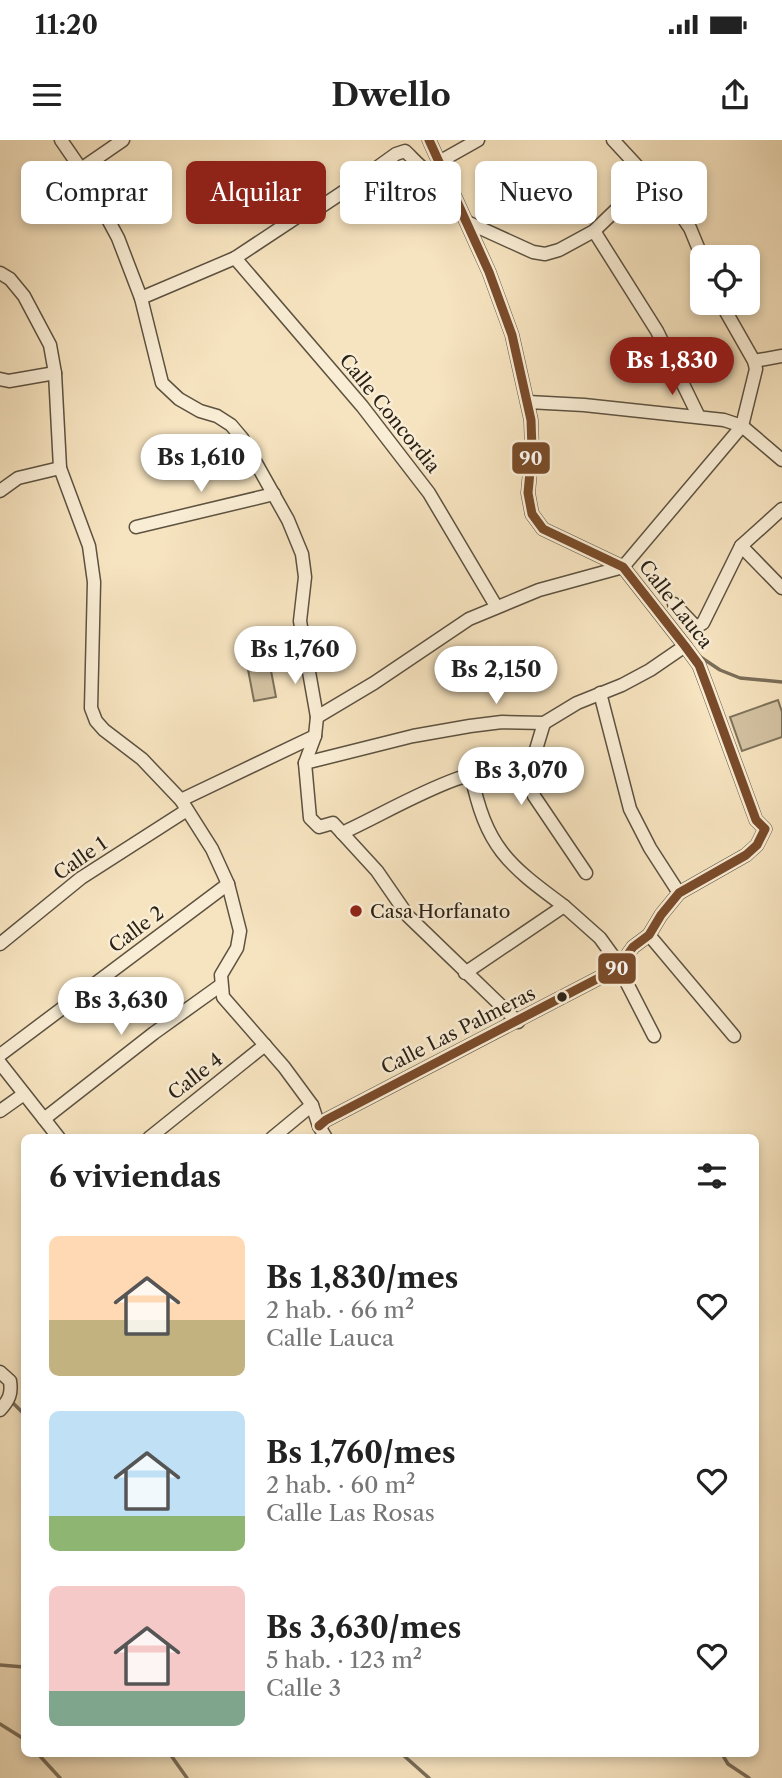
<!DOCTYPE html>
<html lang="es">
<meta charset="utf-8">
<style>
body{margin:0;font-family:"Libre Caslon Text",serif;background:#f6f6f6;color:#222;height:100vh;display:flex;flex-direction:column;font-size:26px;white-space:nowrap}
*{box-sizing:border-box;margin:0}
p{font-size:23px;color:#767676}
.icon{flex:none;width:38px;height:38px;fill:none;stroke:currentColor;stroke-width:2;stroke-linecap:round;stroke-linejoin:round}
.map{position:relative;flex:1;overflow:hidden}
.details{position:absolute;left:21px;top:994px;width:738px;height:623px;display:flex;flex-direction:column;background:#fff;border-radius:10px;box-shadow:0 4px 10px #0003}
.details>*{flex:none}
.guide{position:absolute;left:21px;top:21px;width:740px;height:63px;display:flex;gap:14px}
.controls{position:absolute;left:690px;top:105px;display:grid;gap:14px}
.controls a{display:grid;place-items:center;width:70px;height:70px;border-radius:10px;background:#fff;box-shadow:0 4px 10px #0003;font-size:35px}
.price{position:absolute;translate:-50% -60px;padding:0 16px;border-radius:24px;background:#fff;color:#222;font-size:23px;line-height:46px;filter:drop-shadow(0 2px 4px #0008)}
.price::after{content:'';position:absolute;left:50%;top:42px;width:21px;height:16px;margin-left:-10px;background:inherit;clip-path:polygon(0 0,100% 0,50% 100%)}
.price.active{background:#8f2418;color:#fff}
ul{padding:0;list-style:none}
li{display:flex;align-items:center;gap:21px;height:175px;padding:0 28px}
li span{display:grid;place-items:center;flex:none;width:196px;height:140px;border-radius:10px;color:#555}
li>.icon{margin-inline-start:auto}
span .icon{width:84px;height:84px;fill:#fffc;stroke-width:1}
li b{font-size:30px}
h2{display:flex;justify-content:space-between;align-items:center;height:84px;padding:0 28px;font-size:30px}
.tag{padding:0 24px;border-radius:10px;background:#fff;box-shadow:0 4px 10px #0003;font-size:24px;line-height:63px}
.tag.active{background:#8f2418;color:#fff}
.status{display:flex;justify-content:space-between;align-items:center;height:49px;padding:0 35px;background:#fff;direction:ltr}
.status svg{height:19px;fill:currentColor}
header{display:flex;justify-content:space-between;align-items:center;height:91px;padding:0 28px;background:#fff;font-size:32px;font-weight:700}
.map>svg:first-child{display:block}
</style>
<div class="status"><b>11:20</b><svg viewBox="0 0 49 12"><path d="M0 12V9h3v3zM5 12V6h3v6zM10 12V3h3v9zM15 12V0h3v12zM26 1h20v11H26zM47 4h2v5h-2z"/></svg></div>
<header><svg class="icon" aria-label="menu" viewBox="0 0 24 24"><path d="M4 6h16M4 12h16M4 18h16"/></svg>Dwello<svg class="icon" aria-label="share" viewBox="0 0 24 24"><path d="M12 15V3M7 8l5-5 5 5M5 13v7h14v-7"/></svg></header>
<div class="map">
<svg width="782" height="1638" viewBox="0 0 782 1638">
<rect width="100%" height="100%" fill="#f6e3bf"/>
<filter id="stains"><feTurbulence type="fractalNoise" baseFrequency=".00286" numOctaves="4"/><feColorMatrix values="0 0 0 0 .2 0 0 0 0 .09 0 0 0 0 .02 0 0 0 .5 -.17"/></filter>
<radialGradient id="worn" r=".72"><stop offset=".6" stop-color="#630" stop-opacity="0"/><stop offset="1" stop-color="#630" stop-opacity=".3"/></radialGradient>
<g fill="#d3c2a2" stroke="#7e725c" stroke-width="2">
<path d="M268 515 276 557 254 561 246 519Z"/>
<path d="M778 560 782 572V597L742 611 730 577Z"/>
</g>
<g fill="none" stroke-linecap="round" stroke-linejoin="round">
<g stroke="#7b6e59" stroke-width="3.5">
<path d="M699 516 720 530 740 538 782 542"/>
<path d="M11 1261 24 1274"/>
<path d="M0 1525 24 1527"/>
<path d="M0 1584 24 1599"/>
<path d="M38 1614 60 1638"/>
<path d="M170 1614 187 1638"/>
<path d="M402 1614 429 1638"/>
<path d="M722 1614 728 1624 749 1638"/>
</g>
<g stroke="#5d5240" stroke-width="15">
<g id="minor">
<path d="M61 0 81 29 118 98 141 158 162 243 179 259 200 271 217 276 231 285 242 298 288 380 302 414 305 437 300 481 317 577 315 596 305 623 310 678 319 687 333 683 377 731 408 776 518 882"/>
<path d="M613 0 677 69 690 88 702 117"/>
<path d="M439 22 478 0"/>
<path d="M81 29 123 0"/>
<path d="M467 82 533 112 545 114 559 110 594 91 648 39"/>
<path d="M594 91 657 191 699 277"/>
<path d="M235 118 362 266 429 353 496 466"/>
<path d="M0 133 10 139 24 156 50 205 55 233 60 328 89 406 94 442 91 568 96 581 104 590 142 619 181 660 212 709 228 744 240 791 237 808 221 835 223 857 284 927 312 965 319 986 326 998"/>
<path d="M141 158 235 118 303 73 322 66 343 52 396 14 405 11C418 23 427 37 446 37"/>
<path d="M754 221 782 216"/>
<path d="M0 239 9 241 55 233"/>
<path d="M528 262 584 265 724 280 742 286 782 320"/>
<path d="M0 351 18 338 60 328"/>
<path d="M136 387 274 354"/>
<path d="M741 406 782 448"/>
<path d="M674 464 696 487 703 483 741 406 782 369"/>
<path d="M600 553 630 669 650 708 679 753"/>
<path d="M317 577 374 543 469 479 539 450 623 427 742 286 756 229 754 221 721 163"/>
<path d="M544 583 531 626 534 656 586 733"/>
<path d="M305 623 413 596 470 586 502 582 544 583 577 563 622 545 650 530 685 506"/>
<path d="M181 660 315 596"/>
<path d="M342 693C399 667 466 622 531 626"/>
<path d="M564 766 600 798 613 816 654 896"/>
<path d="M649 795 734 896"/>
<path d="M0 804 81 738 187 670"/>
<path d="M465 833 564 766C507 724 486 707 471 634"/>
<path d="M0 915 228 744"/>
<path d="M0 923 59 998"/>
<path d="M0 971 24 954"/>
<path d="M44 979 154 893 221 845"/>
<path d="M319 986 326 980 618 828 633 807 649 795 661 775 679 753 746 715 757 705 765 689 756 680 708 549 699 525 685 506 623 427 543 389 532 374 528 353 532 310 531 280 512 195 489 132 429 0"/>
<path d="M149 998 265 905"/>
<path d="M272 998 312 965"/>
<path d="M0 1232 10 1241C12 1254 9 1260 0 1270"/>
</g>
</g>
<use href="#minor" stroke="#f9edd5" stroke-width="12"/>
<g stroke="#f9edd5" stroke-width="14">
<path id="bus-1" d="M319 986 326 980 618 828 633 807 649 795 661 775 679 753 746 715 757 705 765 689 756 680 708 549 699 525 685 506 623 427 543 389 532 374 528 353 532 310 531 280 512 195 489 132 429 0"/>
</g>
<use href="#bus-1" stroke="#7a4b2a" stroke-width="9"/>
</g>
<circle fill="#8f2418" stroke="#f9edd5" stroke-width="2.5" cx="356" cy="771" r="7"/>
<circle fill="#2a2116" stroke="#f9edd5" stroke-width="2.5" cx="562" cy="857" r="6"/>
<g text-anchor="middle" stroke-width="5" stroke-linejoin="round" paint-order="stroke">
<g font-size="19" fill="#2a2116" stroke="#f9edd5">
<text transform="translate(390 273) rotate(51)" y="7">Calle Concordia</text>
<text transform="translate(676 464) rotate(52)" y="7">Calle Lauca</text>
<text transform="translate(80 718) rotate(-35)" y="7">Calle 1</text>
<text transform="translate(136 789) rotate(-37)" y="7">Calle 2</text>
<text transform="translate(458 890) rotate(-27)" y="7">Calle Las Palmeras</text>
<text transform="translate(195 936) rotate(-38)" y="7">Calle 4</text>
</g>
<g font-size="19" fill="#2a2116" stroke="#f9edd5" text-anchor="start">
<text x="370" y="778">Casa Horfanato</text>
</g>
</g>
<g stroke="#f9edd5" stroke-width="2.5">
<rect x="511" y="301" width="40" height="34" rx="7" fill="#7a4b2a"/>
<rect x="597" y="812" width="40" height="33" rx="7" fill="#7a4b2a"/>
</g>
<g font-size="19" text-anchor="middle" font-weight="bold" fill="#fff">
<text x="531" y="325">90</text>
<text x="617" y="835">90</text>
</g>
<rect width="100%" height="100%" filter="url(#stains)"/>
<rect width="100%" height="100%" fill="url(#worn)"/>
</svg>
<div class="controls">
<a><svg class="icon" aria-label="locate" viewBox="0 0 24 24"><circle cx="12" cy="12" r="6"/><path d="M12 2v4M12 18v4M2 12h4M18 12h4"/></svg></a>
</div>
<b class="price active" style="left:672px;top:257px">Bs 1,830</b>
<b class="price" style="left:201px;top:354px">Bs 1,610</b>
<b class="price" style="left:295px;top:546px">Bs 1,760</b>
<b class="price" style="left:496px;top:566px">Bs 2,150</b>
<b class="price" style="left:521px;top:667px">Bs 3,070</b>
<b class="price" style="left:121px;top:897px">Bs 3,630</b>
<div class="guide">
<a class="tag">Comprar</a>
<a class="tag active">Alquilar</a>
<a class="tag">Filtros</a>
<a class="tag">Nuevo</a>
<a class="tag">Piso</a>
</div>
<section class="details">
<h2>6 viviendas<svg class="icon" aria-label="filters" viewBox="0 0 24 24"><path d="M4 7h16M4 17h16"/><circle cx="9" cy="7" r="2"/><circle cx="15" cy="17" r="2"/></svg></h2>
<ul>
<li><span style="background:linear-gradient(#ffd9b3 60%,#c2b280 0)"><svg class="icon" aria-label="home" viewBox="0 0 24 24"><path d="M3 11l9-7 9 7M6 9v11h12V9"/></svg></span><div><b>Bs 1,830/mes</b><p>2 hab. · 66 m²</p><p>Calle Lauca</p></div><svg class="icon" aria-label="heart" viewBox="0 0 24 24"><path d="M12 20l-8-8c-3-5 5-10 8-4 3-6 11-1 8 4z"/></svg></li>
<li><span style="background:linear-gradient(#bfe0f5 75%,#8fb573 0)"><svg class="icon" aria-label="home" viewBox="0 0 24 24"><path d="M3 11l9-7 9 7M6 9v11h12V9"/></svg></span><div><b>Bs 1,760/mes</b><p>2 hab. · 60 m²</p><p>Calle Las Rosas</p></div><svg class="icon" aria-label="heart" viewBox="0 0 24 24"><path d="M12 20l-8-8c-3-5 5-10 8-4 3-6 11-1 8 4z"/></svg></li>
<li><span style="background:linear-gradient(#f6c9c9 75%,#7fa58c 0)"><svg class="icon" aria-label="home" viewBox="0 0 24 24"><path d="M3 11l9-7 9 7M6 9v11h12V9"/></svg></span><div><b>Bs 3,630/mes</b><p>5 hab. · 123 m²</p><p>Calle 3</p></div><svg class="icon" aria-label="heart" viewBox="0 0 24 24"><path d="M12 20l-8-8c-3-5 5-10 8-4 3-6 11-1 8 4z"/></svg></li>
</ul>
</section>
</div>
